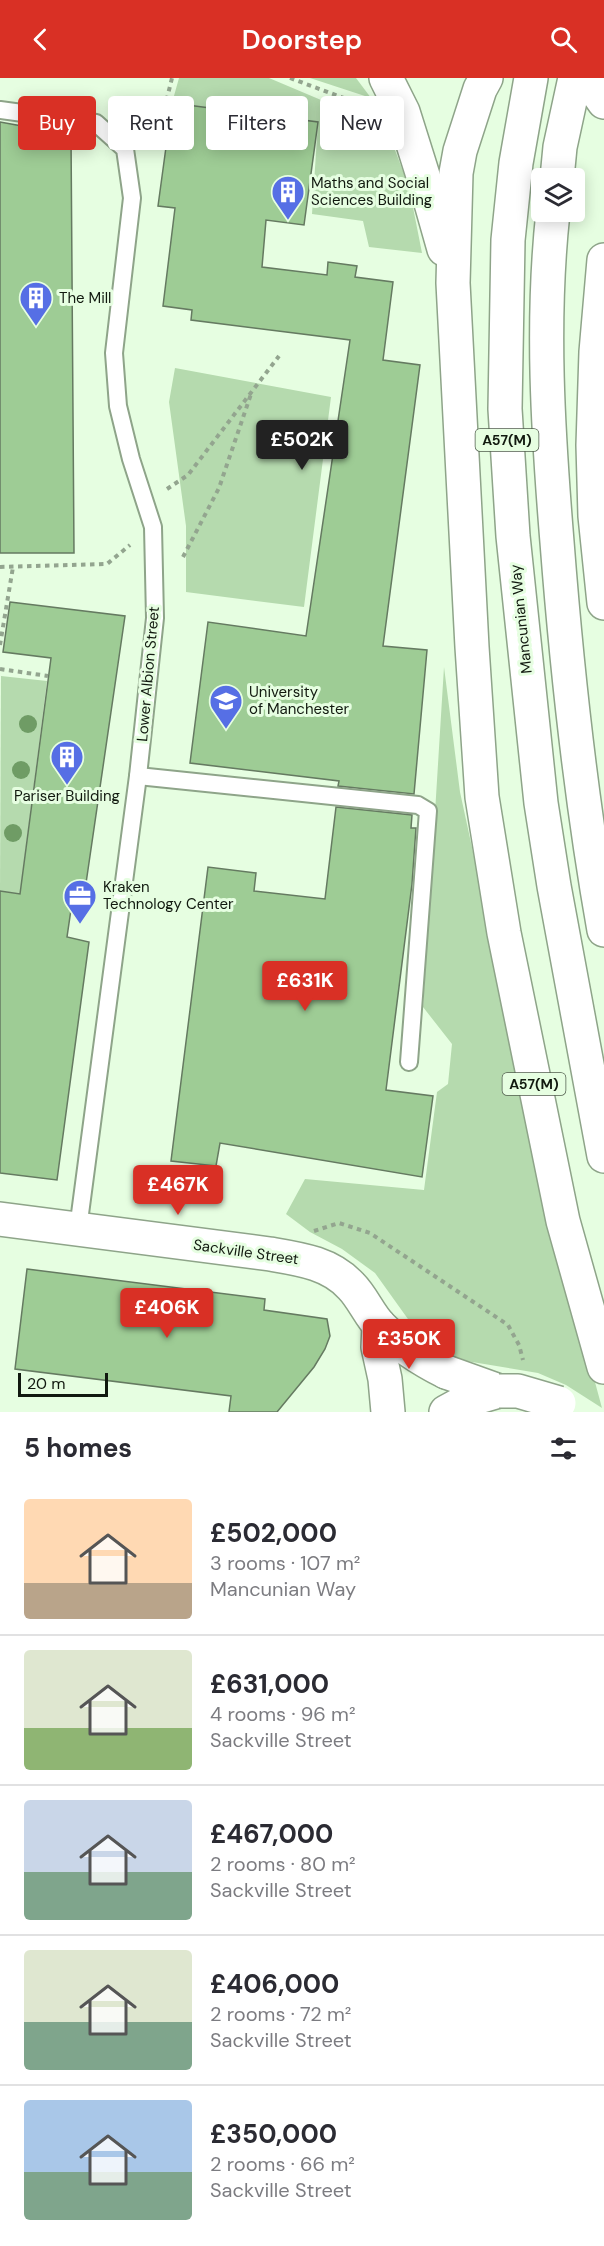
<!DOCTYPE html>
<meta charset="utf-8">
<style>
body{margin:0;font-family:"DM Sans",sans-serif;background:#f2f2f3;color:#2b2b33;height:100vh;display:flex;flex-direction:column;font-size:22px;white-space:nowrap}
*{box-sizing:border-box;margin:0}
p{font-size:20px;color:#7c7c81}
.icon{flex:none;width:33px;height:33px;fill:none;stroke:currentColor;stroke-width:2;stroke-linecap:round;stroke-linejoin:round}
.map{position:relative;height:1334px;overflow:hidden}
.drawer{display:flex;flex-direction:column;background:#fff;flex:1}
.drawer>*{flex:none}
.hud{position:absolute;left:18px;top:18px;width:568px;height:54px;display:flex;gap:12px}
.fabs{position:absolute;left:531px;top:90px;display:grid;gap:12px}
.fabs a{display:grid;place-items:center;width:54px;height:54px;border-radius:6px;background:#fff;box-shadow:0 3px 15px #0003;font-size:30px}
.scale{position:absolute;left:18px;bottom:15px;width:90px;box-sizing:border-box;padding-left:6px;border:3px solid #11190f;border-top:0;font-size:16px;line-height:21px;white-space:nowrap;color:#11190f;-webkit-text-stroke:4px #e6fee1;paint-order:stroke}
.price{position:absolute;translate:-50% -51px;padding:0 14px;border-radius:6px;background:#d93025;color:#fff;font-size:20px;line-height:39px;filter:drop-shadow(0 2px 3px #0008)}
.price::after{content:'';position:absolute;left:50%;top:36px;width:18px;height:14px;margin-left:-9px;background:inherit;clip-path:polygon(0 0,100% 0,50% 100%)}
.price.active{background:#222;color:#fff}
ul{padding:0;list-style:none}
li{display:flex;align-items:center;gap:18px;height:150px;padding:0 24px}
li+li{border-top:2px solid #e1e1e2}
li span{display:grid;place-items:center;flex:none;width:168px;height:120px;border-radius:6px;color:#555}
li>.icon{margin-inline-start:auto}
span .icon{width:72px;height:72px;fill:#fffc;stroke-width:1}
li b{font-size:26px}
h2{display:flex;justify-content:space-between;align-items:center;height:72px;padding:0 24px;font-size:26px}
.chip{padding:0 21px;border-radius:6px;background:#fff;box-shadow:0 3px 15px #0003;font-size:21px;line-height:54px}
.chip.active{background:#d93025;color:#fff}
header{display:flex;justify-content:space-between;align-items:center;height:78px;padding:0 24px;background:#d93025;color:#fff;font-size:27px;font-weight:600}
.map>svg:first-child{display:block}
</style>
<header><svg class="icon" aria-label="back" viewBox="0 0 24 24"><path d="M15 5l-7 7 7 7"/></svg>Doorstep<svg class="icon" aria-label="search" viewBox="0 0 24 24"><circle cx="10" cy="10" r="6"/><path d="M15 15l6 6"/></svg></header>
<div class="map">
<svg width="604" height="1334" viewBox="0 0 604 1334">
<rect width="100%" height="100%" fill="#e6fee1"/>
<g fill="#b5daae">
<path d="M179 0H269L366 41 370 49 384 43 409 109 422 175 369 169 363 143 312 136 318 44 172 25Z"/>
<path d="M310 0H356L371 20Z"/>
<path d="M175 290 331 319 304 529 186 514V448L169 324Z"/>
<path d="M444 589 460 714 559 1171 602 1330 566 1307 538 1295 454 1281 428 1269 375 1195 342 1171 310 1154 286 1136 305 1101 424 1112 437 1014 448 1006 452 966 423 929Z"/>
<path d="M1 598 47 603 20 816 0 813Z"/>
</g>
<g fill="#9ecc95" stroke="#657a61" stroke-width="1.5">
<path d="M172 25 318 44 304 147 266 142 262 189 327 197 328 184 357 188 355 199 393 204 383 282 420 287 383 568 427 572 414 716 338 708 339 703 190 685 208 544 306 558 350 262 191 242 192 232 163 228 175 130 158 128Z"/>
<path d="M0 44 71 57 74 475H0Z"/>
<path d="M10 524 125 538 84 819 73 818 67 859 89 864 57 1102 0 1095V813L20 816 51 580 3 574Z"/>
<path d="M336 729 412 737 411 750H416L412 806 386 1012 433 1018 422 1099 220 1065 216 1088 171 1083 208 789 256 795 254 813 325 821Z"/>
<path d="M27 1191 265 1221 264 1232 327 1241 330 1258 325 1271 314 1289 277 1334H229L231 1318 15 1291Z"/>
</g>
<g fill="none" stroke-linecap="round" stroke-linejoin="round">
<g stroke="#8ea489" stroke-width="20">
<g id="lane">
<path d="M0 32 96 45 125 71 132 120 114 275 118 328 131 381 153 449 155 540 138 698 78 1151"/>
<path d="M138 698 418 727 428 733 409 984"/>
</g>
</g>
<g stroke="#8ea489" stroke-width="36">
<g id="secondary">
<path d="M0 1141 270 1176C300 1181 330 1185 351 1208 363 1220 369 1237 381 1249 400 1268 422 1282 446 1294"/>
<path d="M379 1247 378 1269 385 1301 388 1334"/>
</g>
</g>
<g stroke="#8ea489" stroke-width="36">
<g id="primary">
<path d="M386 0 403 34 425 104"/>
<path d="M587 0 604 24"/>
</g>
</g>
<g stroke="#8ea489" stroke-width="36">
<g id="highway">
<path d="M486 0 480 11 460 73 456 95 453 205 472 569 482 719 504 855 563 1143 604 1289"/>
<path d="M531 0 516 85 508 162 505 331 513 458 541 725 554 808 604 1078"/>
<path d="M557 100 560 69 575 0"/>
<path d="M425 104 444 171"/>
<path d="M553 134C541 244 548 354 557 464 567 594 581 723 604 852"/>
<path d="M604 182 596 274 593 367 595 438 604 525"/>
<path d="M446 1294 499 1313"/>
<path d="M446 1334 468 1322 499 1313"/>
</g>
</g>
<g stroke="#93a58f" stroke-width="4" stroke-dasharray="4.5 4.5" stroke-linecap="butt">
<path d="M290 0 365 28"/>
<path d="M158 57 172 0"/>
<path d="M167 411 188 397 279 278"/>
<path d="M183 479 219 410 251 316"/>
<path d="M0 489 107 486 130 467"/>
<path d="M0 567 13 489"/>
<path d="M0 591 48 598"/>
<path d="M314 1153 339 1145 370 1155 508 1247 519 1267 523 1282"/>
</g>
<use href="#lane" stroke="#fff" stroke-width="16"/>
<use href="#secondary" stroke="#fff" stroke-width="33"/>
<use href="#primary" stroke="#fff" stroke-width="33"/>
<use href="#highway" stroke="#fff" stroke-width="33"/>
<g stroke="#8ea489" stroke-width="36" stroke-linecap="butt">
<path id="highway-bridge" d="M499 1313H518L559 1325"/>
</g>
<use href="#highway-bridge" stroke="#fff" stroke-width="33"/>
</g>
<g fill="#6f9c65">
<circle cx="28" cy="646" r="9"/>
<circle cx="21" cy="692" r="9"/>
<circle cx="13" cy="755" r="9"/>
</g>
<defs>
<g id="building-pin" transform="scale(1.725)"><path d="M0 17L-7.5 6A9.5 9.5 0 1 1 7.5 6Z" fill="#566fe5" stroke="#e6fee1"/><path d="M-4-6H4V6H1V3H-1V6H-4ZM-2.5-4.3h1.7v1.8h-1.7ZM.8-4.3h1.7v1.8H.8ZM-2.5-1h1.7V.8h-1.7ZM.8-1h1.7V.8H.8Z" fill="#fff"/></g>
<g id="university-pin" transform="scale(1.725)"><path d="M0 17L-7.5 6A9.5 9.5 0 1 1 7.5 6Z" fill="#566fe5" stroke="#e6fee1"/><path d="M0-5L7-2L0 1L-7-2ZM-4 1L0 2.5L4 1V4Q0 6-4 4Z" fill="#fff"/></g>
<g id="office-pin" transform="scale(1.725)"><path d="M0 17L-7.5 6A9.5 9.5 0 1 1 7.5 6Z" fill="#566fe5" stroke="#e6fee1"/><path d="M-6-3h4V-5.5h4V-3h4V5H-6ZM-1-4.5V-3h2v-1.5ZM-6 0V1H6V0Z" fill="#fff"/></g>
</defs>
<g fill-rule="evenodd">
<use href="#building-pin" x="288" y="114"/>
<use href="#building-pin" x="36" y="220"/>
<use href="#university-pin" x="226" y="623"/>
<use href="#building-pin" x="67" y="679"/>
<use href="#office-pin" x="80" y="818"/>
</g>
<g text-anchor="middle" stroke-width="6" stroke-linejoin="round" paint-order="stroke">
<g fill="#e6fee1" stroke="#515e4e" stroke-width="1.5">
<rect x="475.5" y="351" width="63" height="22" rx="4.5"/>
<rect x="502.5" y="995" width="63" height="22" rx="4.5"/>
</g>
<g font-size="14" font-weight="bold" fill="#11190f">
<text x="507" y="367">A57(M)</text>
<text x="534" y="1011">A57(M)</text>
</g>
<g font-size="15" fill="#11190f" stroke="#e6fee1" text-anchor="start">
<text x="311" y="110">Maths and Social<tspan x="311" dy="17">Sciences Building</tspan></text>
<text x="59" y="225">The Mill</text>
<text x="249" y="619">University<tspan x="249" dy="17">of Manchester</tspan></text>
<text x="67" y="723" text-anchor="middle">Pariser Building</text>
<text x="103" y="814">Kraken<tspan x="103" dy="17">Technology Center</tspan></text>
</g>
<g font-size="15" fill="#11190f" stroke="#e6fee1">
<text transform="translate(521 541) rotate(-96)" y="5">Mancunian Way</text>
<text transform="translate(148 596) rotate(-85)" y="5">Lower Albion Street</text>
<text transform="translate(246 1174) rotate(8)" y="5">Sackville Street</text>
</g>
</g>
</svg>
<div class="fabs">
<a><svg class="icon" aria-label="layers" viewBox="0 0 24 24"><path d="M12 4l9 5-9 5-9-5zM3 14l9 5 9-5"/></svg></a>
</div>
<div class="scale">20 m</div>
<b class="price active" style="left:302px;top:393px">£502K</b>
<b class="price" style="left:305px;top:934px">£631K</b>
<b class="price" style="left:178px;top:1138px">£467K</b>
<b class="price" style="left:167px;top:1261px">£406K</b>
<b class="price" style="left:409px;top:1292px">£350K</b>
<div class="hud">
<a class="chip active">Buy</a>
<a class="chip">Rent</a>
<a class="chip">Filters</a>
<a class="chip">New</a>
</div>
</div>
<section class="drawer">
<h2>5 homes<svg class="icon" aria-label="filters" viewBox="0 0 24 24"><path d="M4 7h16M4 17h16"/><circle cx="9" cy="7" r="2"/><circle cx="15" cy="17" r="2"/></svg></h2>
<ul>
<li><span style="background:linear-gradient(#ffd9b3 70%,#b9a48a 0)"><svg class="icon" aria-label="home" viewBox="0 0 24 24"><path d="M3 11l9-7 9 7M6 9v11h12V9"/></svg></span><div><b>£502,000</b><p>3 rooms · 107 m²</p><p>Mancunian Way</p></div></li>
<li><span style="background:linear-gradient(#dfe7d0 65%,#8fb573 0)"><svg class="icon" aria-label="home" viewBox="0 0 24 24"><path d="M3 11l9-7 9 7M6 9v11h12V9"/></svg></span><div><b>£631,000</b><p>4 rooms · 96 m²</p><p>Sackville Street</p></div></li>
<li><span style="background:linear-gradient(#c9d6e8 60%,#7fa58c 0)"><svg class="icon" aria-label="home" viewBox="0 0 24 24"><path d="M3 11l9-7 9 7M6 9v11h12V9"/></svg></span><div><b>£467,000</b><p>2 rooms · 80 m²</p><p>Sackville Street</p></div></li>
<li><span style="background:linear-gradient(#dfe7d0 60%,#7fa58c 0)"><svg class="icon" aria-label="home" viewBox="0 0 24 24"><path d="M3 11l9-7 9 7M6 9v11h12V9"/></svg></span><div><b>£406,000</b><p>2 rooms · 72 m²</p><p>Sackville Street</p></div></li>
<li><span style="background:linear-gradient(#a9c7e8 60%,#7fa58c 0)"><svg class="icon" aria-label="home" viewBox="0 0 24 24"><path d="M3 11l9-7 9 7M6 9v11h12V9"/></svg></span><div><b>£350,000</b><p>2 rooms · 66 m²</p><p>Sackville Street</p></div></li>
</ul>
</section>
